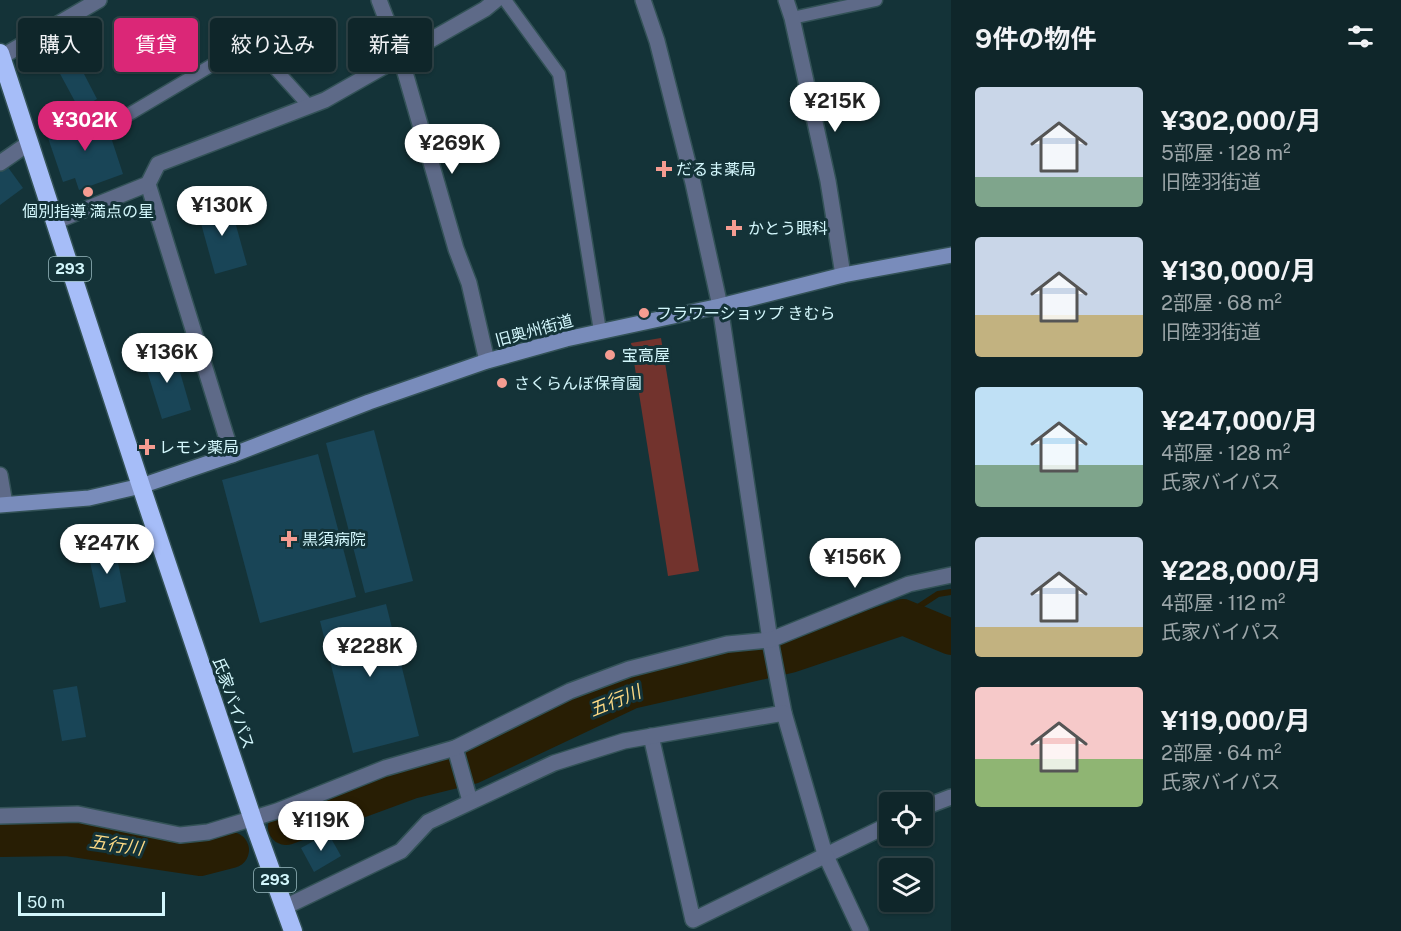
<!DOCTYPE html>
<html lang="ja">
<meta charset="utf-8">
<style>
body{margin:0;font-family:"Public Sans","Noto Sans JP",sans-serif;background:#182e32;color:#f1f3f6;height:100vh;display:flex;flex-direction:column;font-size:22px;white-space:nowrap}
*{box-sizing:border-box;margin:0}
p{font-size:20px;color:#9ba5a8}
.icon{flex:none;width:33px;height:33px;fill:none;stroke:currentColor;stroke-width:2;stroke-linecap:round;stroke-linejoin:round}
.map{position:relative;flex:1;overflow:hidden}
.side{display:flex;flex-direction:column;background:#0f262a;width:450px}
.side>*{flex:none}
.banner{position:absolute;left:18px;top:18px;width:570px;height:54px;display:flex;gap:12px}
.buttons{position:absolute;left:879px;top:792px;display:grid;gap:12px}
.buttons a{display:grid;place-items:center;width:54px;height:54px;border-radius:6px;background:#0f262a;box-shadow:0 2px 4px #0004,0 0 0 2px #2f4347;font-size:30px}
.scale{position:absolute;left:18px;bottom:15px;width:147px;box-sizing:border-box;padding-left:6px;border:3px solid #d3f7fc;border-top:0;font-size:16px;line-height:21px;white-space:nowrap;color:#d3f7fc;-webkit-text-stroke:4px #143338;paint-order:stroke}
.price{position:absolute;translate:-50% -51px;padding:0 14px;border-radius:21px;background:#fff;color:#222;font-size:20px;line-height:39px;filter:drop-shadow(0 2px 3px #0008)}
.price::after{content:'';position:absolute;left:50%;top:36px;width:18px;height:14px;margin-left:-9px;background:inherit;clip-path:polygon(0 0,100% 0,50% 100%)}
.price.on{background:#db2777;color:#fff}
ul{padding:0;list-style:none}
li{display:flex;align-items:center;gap:18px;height:150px;padding:0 24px}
li span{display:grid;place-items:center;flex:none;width:168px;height:120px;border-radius:6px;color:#555}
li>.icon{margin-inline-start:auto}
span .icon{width:72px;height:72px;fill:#fffc;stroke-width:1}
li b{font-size:26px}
h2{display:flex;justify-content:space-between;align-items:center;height:72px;padding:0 24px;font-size:26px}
.chip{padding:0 21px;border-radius:6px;background:#0f262a;box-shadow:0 2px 4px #0004,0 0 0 2px #2f4347;font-size:21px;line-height:54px}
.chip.on{background:#db2777;color:#fff}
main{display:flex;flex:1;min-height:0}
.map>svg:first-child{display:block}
</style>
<main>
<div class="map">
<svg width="951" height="931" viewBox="0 0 951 931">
<rect width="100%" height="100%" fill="#143338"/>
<path fill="#72332d" d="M661 338 699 571 668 576 631 343Z"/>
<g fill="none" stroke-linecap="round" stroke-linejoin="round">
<path stroke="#281e04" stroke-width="6" d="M903 617 938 594 951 592"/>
<g stroke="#281e04" stroke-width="36">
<path d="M286 827 411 781 472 766 631 691 790 655 903 617 951 637"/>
<path d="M0 839 66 838 200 858 231 850"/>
</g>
</g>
<g fill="#194557">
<path d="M70 47 97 99 79 109 51 57Z"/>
<path d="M103 113 123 174 79 190 75 178 63 182 46 132Z"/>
<path d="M7 166 23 188 0 205V172Z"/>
<path d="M229 200 247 265 215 274 197 209Z"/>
<path d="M173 348 191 410 162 419 143 358Z"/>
<path d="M374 430 413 581 365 593 326 443Z"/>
<path d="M318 454 356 597 260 623 222 480Z"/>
<path d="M114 543 126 602 100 608 87 548Z"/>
<path d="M386 604 419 736 353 753 320 621Z"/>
<path d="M77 686 86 737 62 741 53 690Z"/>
<path d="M328 833 341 856 314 872 301 848Z"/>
</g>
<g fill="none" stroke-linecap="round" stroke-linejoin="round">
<g stroke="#335257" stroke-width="15">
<g id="lane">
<path d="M505 0 559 74 600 331"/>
<path d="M792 18 876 0"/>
<path d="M126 116 251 42 309 106"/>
</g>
</g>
<g stroke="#335257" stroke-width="18">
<g id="street">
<path d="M379 0 400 55 456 249 469 283 487 361"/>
<path d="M643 0 657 41 693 183 720 306 770 640 784 713"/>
<path d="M786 0 792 18 828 181 843 275"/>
<path d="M1 57 99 0"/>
<path d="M0 163 29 143"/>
<path d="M148 184 232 455"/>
<path d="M54 222 148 184 158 164 325 100 485 9 496 0"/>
<path d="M0 475 5 504"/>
<path d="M651 736 693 920 890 824"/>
<path d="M455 748 470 801"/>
<path d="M922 808 951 797"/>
<path d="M0 816 78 814 180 835 208 832 277 811 385 768 455 748 570 691 629 669 727 644 770 640 909 584 951 575"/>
<path d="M285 907 401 851 428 822 554 763 624 741 784 713 825 854 861 931"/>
</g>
</g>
<g stroke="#335257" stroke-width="18">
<path id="secondary" d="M0 505 89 498 141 486 232 455 369 402 487 361 566 339 720 306 843 275 951 255"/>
</g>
<g stroke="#335257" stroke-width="21">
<path id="highway" d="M0 53 141 486 256 829 293 931"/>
</g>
<use href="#lane" stroke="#5e6a88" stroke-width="12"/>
<use href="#street" stroke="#5e6a88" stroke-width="15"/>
<use href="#secondary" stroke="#798cbb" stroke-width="15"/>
<use href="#highway" stroke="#a6bdf8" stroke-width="18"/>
</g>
<g fill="#f59c91" stroke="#143338" stroke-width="2">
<path d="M661 160h6v6h6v6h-6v6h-6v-6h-6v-6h6z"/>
<circle cx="88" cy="192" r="6"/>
<path d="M731 219h6v6h6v6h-6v6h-6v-6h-6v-6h6z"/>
<circle cx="644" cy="313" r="6"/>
<circle cx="610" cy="355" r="6"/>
<circle cx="502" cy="383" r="6"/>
<path d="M144 438h6v6h6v6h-6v6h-6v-6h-6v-6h6z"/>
<path d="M286 530h6v6h6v6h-6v6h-6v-6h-6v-6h6z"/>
</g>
<g text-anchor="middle" stroke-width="6" stroke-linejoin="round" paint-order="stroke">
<g fill="#143338" stroke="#9abcc1" stroke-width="1.5">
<rect x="49" y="257" width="42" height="24" rx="4.5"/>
<rect x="254" y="868" width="42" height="24" rx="4.5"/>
</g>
<g font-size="15" font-weight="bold" fill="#d3f7fc">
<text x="70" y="274">293</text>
<text x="275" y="885">293</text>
</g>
<g font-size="16" fill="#d3f7fc" stroke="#143338" text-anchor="start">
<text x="676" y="175">だるま薬局</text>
<text x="88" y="217" text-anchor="middle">個別指導 満点の星</text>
<text x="748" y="234">かとう眼科</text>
<text x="656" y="319">フラワーショップ きむら</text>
<text x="622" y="361">宝高屋</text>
<text x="514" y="389">さくらんぼ保育園</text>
<text x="159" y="453">レモン薬局</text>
<text x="302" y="545">黒須病院</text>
</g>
<g font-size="16" fill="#d3f7fc" stroke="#143338">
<text transform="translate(534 330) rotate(-15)" y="6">旧奥州街道</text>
<text transform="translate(234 703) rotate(71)" y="6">氏家バイパス</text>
</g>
<g font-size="18" font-style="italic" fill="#fcd984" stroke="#143338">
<text transform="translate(615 701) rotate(-22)" y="6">五行川</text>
<text transform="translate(116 845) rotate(8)" y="6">五行川</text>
</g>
</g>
</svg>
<div class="buttons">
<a><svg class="icon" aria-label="locate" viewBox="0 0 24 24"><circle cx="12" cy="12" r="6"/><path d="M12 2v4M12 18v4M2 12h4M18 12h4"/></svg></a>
<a><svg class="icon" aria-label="layers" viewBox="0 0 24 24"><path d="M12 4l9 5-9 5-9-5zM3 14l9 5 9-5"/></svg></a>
</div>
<div class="scale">50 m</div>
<b class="price" style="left:835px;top:133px">¥215K</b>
<b class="price on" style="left:85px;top:152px">¥302K</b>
<b class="price" style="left:452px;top:175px">¥269K</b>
<b class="price" style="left:222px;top:237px">¥130K</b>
<b class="price" style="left:167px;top:384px">¥136K</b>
<b class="price" style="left:107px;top:575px">¥247K</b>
<b class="price" style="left:855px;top:589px">¥156K</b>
<b class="price" style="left:370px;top:678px">¥228K</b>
<b class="price" style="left:321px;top:852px">¥119K</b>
<div class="banner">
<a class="chip">購入</a>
<a class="chip on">賃貸</a>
<a class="chip">絞り込み</a>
<a class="chip">新着</a>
</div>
</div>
<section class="side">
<h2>9件の物件<svg class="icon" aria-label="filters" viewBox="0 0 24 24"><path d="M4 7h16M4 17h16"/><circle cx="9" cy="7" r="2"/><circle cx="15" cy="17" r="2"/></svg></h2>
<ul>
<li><span style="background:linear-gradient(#c9d6e8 75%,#7fa58c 0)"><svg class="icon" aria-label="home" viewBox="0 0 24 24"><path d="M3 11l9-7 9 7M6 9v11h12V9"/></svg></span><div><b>¥302,000/月</b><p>5部屋 · 128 m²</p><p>旧陸羽街道</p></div></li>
<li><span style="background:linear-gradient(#c9d6e8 65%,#c2b280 0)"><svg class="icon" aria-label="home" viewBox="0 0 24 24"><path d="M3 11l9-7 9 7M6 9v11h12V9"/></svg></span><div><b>¥130,000/月</b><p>2部屋 · 68 m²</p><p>旧陸羽街道</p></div></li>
<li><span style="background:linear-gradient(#bfe0f5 65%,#7fa58c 0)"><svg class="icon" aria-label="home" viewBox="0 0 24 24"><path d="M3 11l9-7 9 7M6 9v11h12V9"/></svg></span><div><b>¥247,000/月</b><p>4部屋 · 128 m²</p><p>氏家バイパス</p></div></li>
<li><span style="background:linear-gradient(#c9d6e8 75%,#c2b280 0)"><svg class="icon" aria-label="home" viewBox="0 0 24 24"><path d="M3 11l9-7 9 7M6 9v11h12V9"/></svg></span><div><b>¥228,000/月</b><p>4部屋 · 112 m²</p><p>氏家バイパス</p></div></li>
<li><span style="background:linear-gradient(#f6c9c9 60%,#8fb573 0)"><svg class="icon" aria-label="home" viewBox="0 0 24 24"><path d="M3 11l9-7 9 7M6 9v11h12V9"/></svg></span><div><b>¥119,000/月</b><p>2部屋 · 64 m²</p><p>氏家バイパス</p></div></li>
</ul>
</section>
</main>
